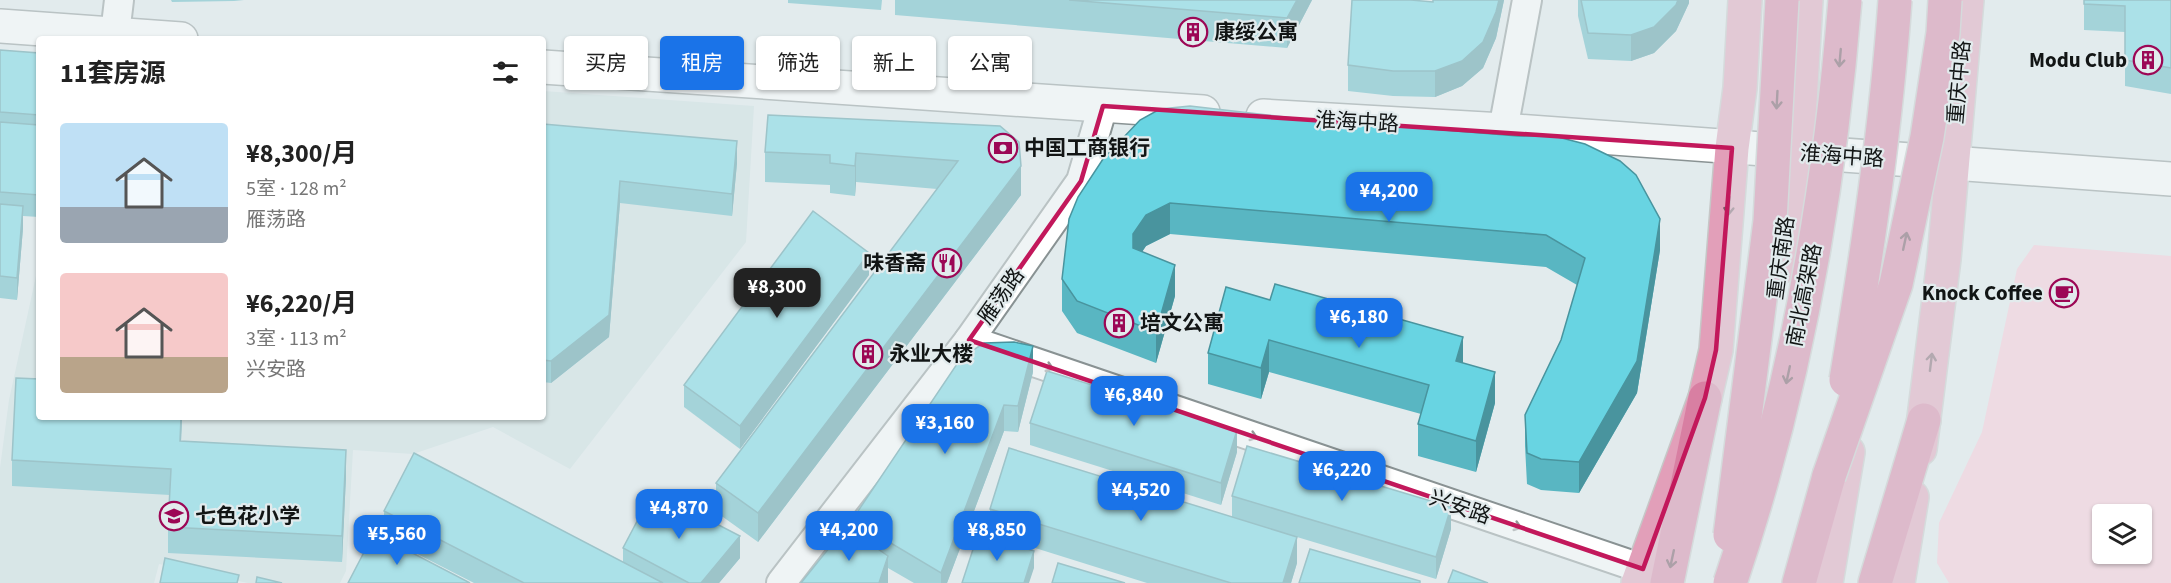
<!DOCTYPE html>
<html lang="zh">
<meta charset="utf-8">
<style>
body{margin:0;font-family:"Source Sans 3","Noto Sans SC",sans-serif;background:#f2f2f2;color:#222;height:100vh;display:flex;flex-direction:column;font-size:22px;white-space:nowrap}
*{box-sizing:border-box;margin:0}
p{font-size:20px;color:#767676}
.icon{flex:none;width:33px;height:33px;fill:none;stroke:currentColor;stroke-width:2;stroke-linecap:round;stroke-linejoin:round}
.map{position:relative;flex:1;overflow:hidden}
.sheet{position:absolute;left:36px;top:36px;width:510px;height:384px;display:flex;flex-direction:column;background:#fff;border-radius:6px;box-shadow:0 2px 4px #0004}
.sheet>*{flex:none}
.hud{position:absolute;left:564px;top:36px;width:570px;height:54px;display:flex;gap:12px}
.tools{position:absolute;left:2092px;top:504px;display:grid;gap:12px}
.tools a{display:grid;place-items:center;width:60px;height:60px;border-radius:6px;background:#fff;box-shadow:0 2px 4px #0004;font-size:30px}
.price{position:absolute;translate:-50% -51px;padding:0 14px;border-radius:12px;background:#1a73e8;color:#fff;font-size:20px;line-height:39px;filter:drop-shadow(0 2px 3px #0008)}
.price::after{content:'';position:absolute;left:50%;top:36px;width:18px;height:14px;margin-left:-9px;background:inherit;clip-path:polygon(0 0,100% 0,50% 100%)}
.price.on{background:#222;color:#fff}
ul{padding:0;list-style:none}
li{display:flex;align-items:center;gap:18px;height:150px;padding:0 24px}
li span{display:grid;place-items:center;flex:none;width:168px;height:120px;border-radius:6px;color:#555}
li>.icon{margin-inline-start:auto}
span .icon{width:72px;height:72px;fill:#fffc;stroke-width:1}
li b{font-size:26px}
h2{display:flex;justify-content:space-between;align-items:center;height:72px;padding:0 24px;font-size:26px}
.pill{padding:0 21px;border-radius:6px;background:#fff;box-shadow:0 2px 4px #0004;font-size:21px;line-height:54px}
.pill.on{background:#1a73e8;color:#fff}
.map>svg:first-child{display:block}
</style>
<div class="map">
<svg width="2171" height="583" viewBox="0 0 2171 583">
<rect width="100%" height="100%" fill="#e2ebed"/>
<path fill="#ccdfe1" d="M543 91 754 106 746 242 570 469 493 427 413 454 353 450 346 571 340 583H248L159 564 154 583H0V468L9 400 39 262V417H543Z"/>
<path fill="#fcc7d7" fill-rule="evenodd" d="M2034 245 2171 256V583H1949L1937 563 1939 523 1982 432 2017 269ZM2103 514H2142V554H2103Z"/>
<g fill="none" stroke-linecap="round" stroke-linejoin="round">
<g stroke="#899293" stroke-width="32">
<g id="minor">
<path d="M115 34 119 0"/>
<path d="M1503 130 1527 0"/>
<path d="M969 340 1643 569"/>
<path d="M781 583 969 340 1081 181 1103 106"/>
</g>
</g>
<g stroke="#899293" stroke-width="36">
<g id="secondary">
<path d="M0 26 181 39"/>
<path d="M543 67 1203 112"/>
<path d="M1263 116 1503 130 2171 179"/>
</g>
</g>
<g stroke="#c6c7c7" stroke-width="36">
<g id="primary">
<path d="M1780 267 1797 153 1806 0"/>
<path d="M1920 449 1944 259 1967 0"/>
<path d="M1638 583 1705 398 1716 350 1732 148 1740 88 1745 0"/>
<path d="M1826 583 1848 452"/>
<path d="M1898 583 1912 497"/>
</g>
</g>
<g stroke="#c6c7c7" stroke-width="36">
<g id="trunk">
<path d="M1667 583 1705 398"/>
<path d="M1799 583 1829 476"/>
<path d="M1875 583 1924 420"/>
</g>
</g>
<use href="#minor" stroke="#fff" stroke-width="28"/>
<use href="#secondary" stroke="#fff" stroke-width="33"/>
<use href="#primary" stroke="#e29fb9" stroke-width="33"/>
<use href="#trunk" stroke="#d87fa2" stroke-width="33"/>
<g stroke="#c6c7c7" stroke-width="36" stroke-linecap="butt">
<g id="trunk-bridge">
<path d="M1846 380C1867 254 1886 128 1895 0"/>
<path d="M1829 476 1896 284 1927 137 1943 33 1945 0"/>
<path d="M1730 535 1770 221 1782 0"/>
<path d="M1730 583C1794 395 1829 198 1845 0"/>
</g>
</g>
<use href="#trunk-bridge" stroke="#d87fa2" stroke-width="33"/>
</g>
<g fill="#59b6c2">
<path d="M171 0H244L234 1 172 2Z"/>
<path d="M788 0H882L881 10 788 3Z"/>
<path d="M895 0H1312L1287 48 895 15Z"/>
<path d="M1433 0H1504L1496 38 1483 68 1462 86 1435 97 1393 96 1348 91V65L1433 2Z"/>
<path d="M1578 0H1689V3L1676 31 1654 53 1631 61 1588 59 1578 16Z"/>
<path d="M2084 0H2171V94L2125 86V32L2084 30Z"/>
<path d="M0 50 39 53V217L23 216V228L17 300 0 298Z"/>
<path d="M543 124 737 163 732 216 620 203 609 337 551 383 543 382Z"/>
<path d="M1000 126 1021 195 758 542 716 512V483L937 189 856 182 855 196 830 193V185L765 182V152Z"/>
<path d="M1103 159 1660 250 1637 393 1579 493 1541 490 1527 484 1525 446V415L1561 340 1577 285 1546 267 1170 234 1146 246 1142 252 1175 296 1156 363 1077 333 1062 311V279Z"/>
<path d="M869 275 740 449 684 407V385Z"/>
<path d="M1226 287 1463 363 1495 403 1476 472 1418 456V424L1421 414 1269 372 1261 399 1208 384V353Z"/>
<path d="M1033 372 1018 432 1004 431 947 583H914L888 568V583H801L852 530V520Z"/>
<path d="M39 417H182L181 441 346 476 342 562 168 553V527L170 495 12 486V460Z"/>
<path d="M1030 423 1237 452 1221 505 1030 445Z"/>
<path d="M1232 496 1451 529 1436 579 1297 537V563L1291 583H1147L990 534V509L1232 517Z"/>
<path d="M384 511 623 562V548L740 558 719 583H474L384 537Z"/>
</g>
<g fill="#49949e">
<path d="M1297 0H1312L1287 48V18Z"/>
<path d="M1499 0H1504L1496 38 1483 68 1462 86 1435 97V71Z"/>
<path d="M1678 0H1689V3L1676 31 1654 53 1631 61V35Z"/>
<path d="M737 141V163L732 216V194Z"/>
<path d="M856 153V182L855 196V166Z"/>
<path d="M1021 166V195L758 542V513Z"/>
<path d="M620 181V203L609 337 551 383V361Z"/>
<path d="M1170 203V234L1146 246 1133 265V234L1146 215Z"/>
<path d="M23 206V228L17 300V278Z"/>
<path d="M1660 219V250L1637 393 1579 493V462Z"/>
<path d="M869 253V275L740 449V426Z"/>
<path d="M1175 265V296L1156 363V332Z"/>
<path d="M1463 337V368L1456 361Z"/>
<path d="M1269 340V372L1261 399V368Z"/>
<path d="M1033 346V372L1018 432V406Z"/>
<path d="M1495 372V403L1476 472V441Z"/>
<path d="M1004 405V431L947 583H941V573Z"/>
<path d="M181 417H182L180 467V441Z"/>
<path d="M1237 430V452L1221 505V483Z"/>
<path d="M346 450V476L342 562V536Z"/>
<path d="M1451 507V529L1436 579V557Z"/>
<path d="M740 536V558L719 583H701Z"/>
<path d="M1297 537V563L1291 583H1283Z"/>
<path d="M1034 551V568L1029 583H1024Z"/>
<path d="M888 556V583H879Z"/>
</g>
<g fill="#68d4e2" stroke="#49949e" stroke-width="1.5">
<path d="M1069 0H1297L1287 18Z"/>
<path d="M1352 0H1411L1433 2V0H1499L1496 12 1483 42 1462 61 1435 71H1393L1348 65Z"/>
<path d="M1581 0H1678L1676 5 1654 27 1631 35 1588 33Z"/>
<path d="M2084 0H2171V68L2125 60V6L2084 4Z"/>
<path d="M0 50 39 53V115L0 112Z"/>
<path d="M1190 106 1294 118 1518 136H1554L1585 144 1620 161 1636 175 1660 219 1637 361 1579 462 1541 459 1527 453 1525 415 1561 340 1585 258 1546 235 1170 203 1146 215 1133 234V248L1175 265 1156 332 1077 301 1062 279 1069 219 1078 197 1103 159 1140 120 1160 109Z"/>
<path d="M768 115 1000 126 1019 142 1021 166 758 513 716 483 958 161 856 153 855 166 830 163V155L765 152Z"/>
<path d="M0 122 39 125V195L0 192Z"/>
<path d="M543 124 737 141 732 194 620 181 609 315 551 361 543 360Z"/>
<path d="M0 204 23 206 17 278 0 276Z"/>
<path d="M813 211 869 253 740 426 684 385Z"/>
<path d="M1275 284 1463 337 1456 361 1495 372 1476 441 1418 424 1429 385 1269 340 1261 368 1208 353 1226 287 1270 300Z"/>
<path d="M1014 342 1033 346 1018 406 1004 405 941 573 852 520 961 358 984 343Z"/>
<path d="M1047 371 1237 430 1221 483 1030 423Z"/>
<path d="M16 378 39 379V417H181L180 441 346 450 342 536 168 527 171 469 12 460Z"/>
<path d="M1247 446 1451 507 1436 557 1232 496Z"/>
<path d="M1009 448 1297 537 1283 583H1231L990 509Z"/>
<path d="M414 453 663 583H524L384 511Z"/>
<path d="M653 491 740 536 701 583H689L623 548Z"/>
<path d="M846 527 888 556 879 583H801Z"/>
<path d="M374 533 470 583H348Z"/>
<path d="M978 534 1034 551 1024 583H962Z"/>
<path d="M1310 549 1420 581V583H1299Z"/>
<path d="M165 558 239 575 237 583H160Z"/>
<path d="M1058 563 1125 583H1052Z"/>
<path d="M1453 570 1488 583H1448Z"/>
<path d="M257 577 282 583H256Z"/>
</g>
<defs><path id="oneway-shaft" d="M-6 0H5M1.5-3L5.5 0L1.5 3" fill="none" stroke-width="1.6" stroke-linecap="round" stroke-linejoin="round" transform="scale(1.5)"/></defs>
<g stroke="#6b4554">
<use href="#oneway-shaft" transform="translate(1840 58) rotate(95)"/>
<use href="#oneway-shaft" transform="translate(1777 100) rotate(93)"/>
<use href="#oneway-shaft" transform="translate(1905 241) rotate(-78)"/>
<use href="#oneway-shaft" transform="translate(1788 375) rotate(102)"/>
<use href="#oneway-shaft" transform="translate(1672 559) rotate(102)"/>
</g>
<g stroke="#7a5a67">
<use href="#oneway-shaft" transform="translate(1729 206) rotate(93)"/>
<use href="#oneway-shaft" transform="translate(1931 362) rotate(-83)"/>
</g>
<g stroke="#949696">
<use href="#oneway-shaft" transform="translate(1045 366) rotate(19)"/>
<use href="#oneway-shaft" transform="translate(1249 435) rotate(19)"/>
<use href="#oneway-shaft" transform="translate(1513 525) rotate(19)"/>
</g>
<path d="M0 0H2171V583H0ZM1103 106 1732 148 1716 350 1705 398 1643 569 969 340 1081 181Z" fill="#e2ebed" fill-opacity=".55" fill-rule="evenodd"/>
<path fill="none" stroke="#c2185b" stroke-width="4.5" stroke-linejoin="round" d="M1103 106 1732 148 1716 350 1705 398 1643 569 969 340 1081 181Z"/>
<defs>
<g id="building-ring" transform="scale(1.5)"><circle r="9.5" fill="#e2ebed" stroke="#9c0755" stroke-width="1.5"/><path d="M-4-6H4V6H1V3H-1V6H-4ZM-2.5-4.3h1.7v1.8h-1.7ZM.8-4.3h1.7v1.8H.8ZM-2.5-1h1.7V.8h-1.7ZM.8-1h1.7V.8H.8Z" fill="#9c0755"/></g>
<g id="bank-ring" transform="scale(1.5)"><circle r="9.5" fill="#e2ebed" stroke="#9c0755" stroke-width="1.5"/><path d="M-6-4H6V4H-6ZM0-2.3a2.3 2.3 0 1 0 0 4.6a2.3 2.3 0 1 0 0-4.6Z" fill="#9c0755"/></g>
<g id="restaurant-ring" transform="scale(1.5)"><circle r="9.5" fill="#e2ebed" stroke="#9c0755" stroke-width="1.5"/><path d="M-5-6h1v4h1v-4h1v4h1v-4h1v5L-1.5 .5V6h-2V.5L-5-1ZM5-6V6H3V1.5H1.5Q1.5-4 5-6Z" fill="#9c0755"/></g>
<g id="cafe-ring" transform="scale(1.5)"><circle r="9.5" fill="#e2ebed" stroke="#9c0755" stroke-width="1.5"/><path d="M-5.5-4.5H6V0H3Q3 3.5 0 3.5H-2.5Q-5.5 3.5-5.5 0ZM3-3.2v2h1.7v-2ZM-6 4.5H4V6H-6Z" fill="#9c0755"/></g>
<g id="school-ring" transform="scale(1.5)"><circle r="9.5" fill="#e2ebed" stroke="#9c0755" stroke-width="1.5"/><path d="M0-5L7-2L0 1L-7-2ZM-4 1L0 2.5L4 1V4Q0 6-4 4Z" fill="#9c0755"/></g>
</defs>
<g fill-rule="evenodd">
<use href="#building-ring" x="1193" y="32"/>
<use href="#building-ring" x="2148" y="60"/>
<use href="#bank-ring" x="1003" y="148"/>
<use href="#restaurant-ring" x="947" y="263"/>
<use href="#cafe-ring" x="2064" y="293"/>
<use href="#building-ring" x="1119" y="323"/>
<use href="#building-ring" x="868" y="354"/>
<use href="#school-ring" x="174" y="516"/>
</g>
<g text-anchor="middle" stroke-width="4.5" stroke-linejoin="round" paint-order="stroke">
<g font-size="21" font-weight="bold" fill="#121515" stroke="#e2ebed" text-anchor="start">
<text x="1214" y="39">康绥公寓</text>
<text x="2127" y="67" text-anchor="end">Modu Club</text>
<text x="1024" y="155">中国工商银行</text>
<text x="926" y="270" text-anchor="end">味香斋</text>
<text x="2043" y="300" text-anchor="end">Knock Coffee</text>
<text x="1140" y="330">培文公寓</text>
<text x="889" y="361">永业大楼</text>
<text x="195" y="523">七色花小学</text>
</g>
<g font-size="21" fill="#121515" stroke="#e2ebed">
<text transform="translate(1959 82) rotate(-85)" y="7">重庆中路</text>
<text transform="translate(1357 122) rotate(3)" y="7">淮海中路</text>
<text transform="translate(1842 156) rotate(4)" y="7">淮海中路</text>
<text transform="translate(1781 258) rotate(-82)" y="7">重庆南路</text>
<text transform="translate(1804 295) rotate(-79)" y="7">南北高架路</text>
<text transform="translate(1001 296) rotate(-55)" y="7">雁荡路</text>
<text transform="translate(1460 507) rotate(19)" y="7">兴安路</text>
</g>
</g>
</svg>
<div class="tools">
<a><svg class="icon" aria-label="layers" viewBox="0 0 24 24"><path d="M12 4l9 5-9 5-9-5zM3 14l9 5 9-5"/></svg></a>
</div>
<b class="price" style="left:1389px;top:223px">¥4,200</b>
<b class="price on" style="left:777px;top:319px">¥8,300</b>
<b class="price" style="left:1359px;top:349px">¥6,180</b>
<b class="price" style="left:1134px;top:427px">¥6,840</b>
<b class="price" style="left:945px;top:455px">¥3,160</b>
<b class="price" style="left:1342px;top:502px">¥6,220</b>
<b class="price" style="left:1141px;top:522px">¥4,520</b>
<b class="price" style="left:679px;top:540px">¥4,870</b>
<b class="price" style="left:849px;top:562px">¥4,200</b>
<b class="price" style="left:997px;top:562px">¥8,850</b>
<b class="price" style="left:397px;top:566px">¥5,560</b>
<div class="hud">
<a class="pill">买房</a>
<a class="pill on">租房</a>
<a class="pill">筛选</a>
<a class="pill">新上</a>
<a class="pill">公寓</a>
</div>
<section class="sheet">
<h2>11套房源<svg class="icon" aria-label="filters" viewBox="0 0 24 24"><path d="M4 7h16M4 17h16"/><circle cx="9" cy="7" r="2"/><circle cx="15" cy="17" r="2"/></svg></h2>
<ul>
<li><span style="background:linear-gradient(#bfe0f5 70%,#9aa5b1 0)"><svg class="icon" aria-label="home" viewBox="0 0 24 24"><path d="M3 11l9-7 9 7M6 9v11h12V9"/></svg></span><div><b>¥8,300/月</b><p>5室 · 128 m²</p><p>雁荡路</p></div></li>
<li><span style="background:linear-gradient(#f6c9c9 70%,#b9a48a 0)"><svg class="icon" aria-label="home" viewBox="0 0 24 24"><path d="M3 11l9-7 9 7M6 9v11h12V9"/></svg></span><div><b>¥6,220/月</b><p>3室 · 113 m²</p><p>兴安路</p></div></li>
</ul>
</section>
</div>
